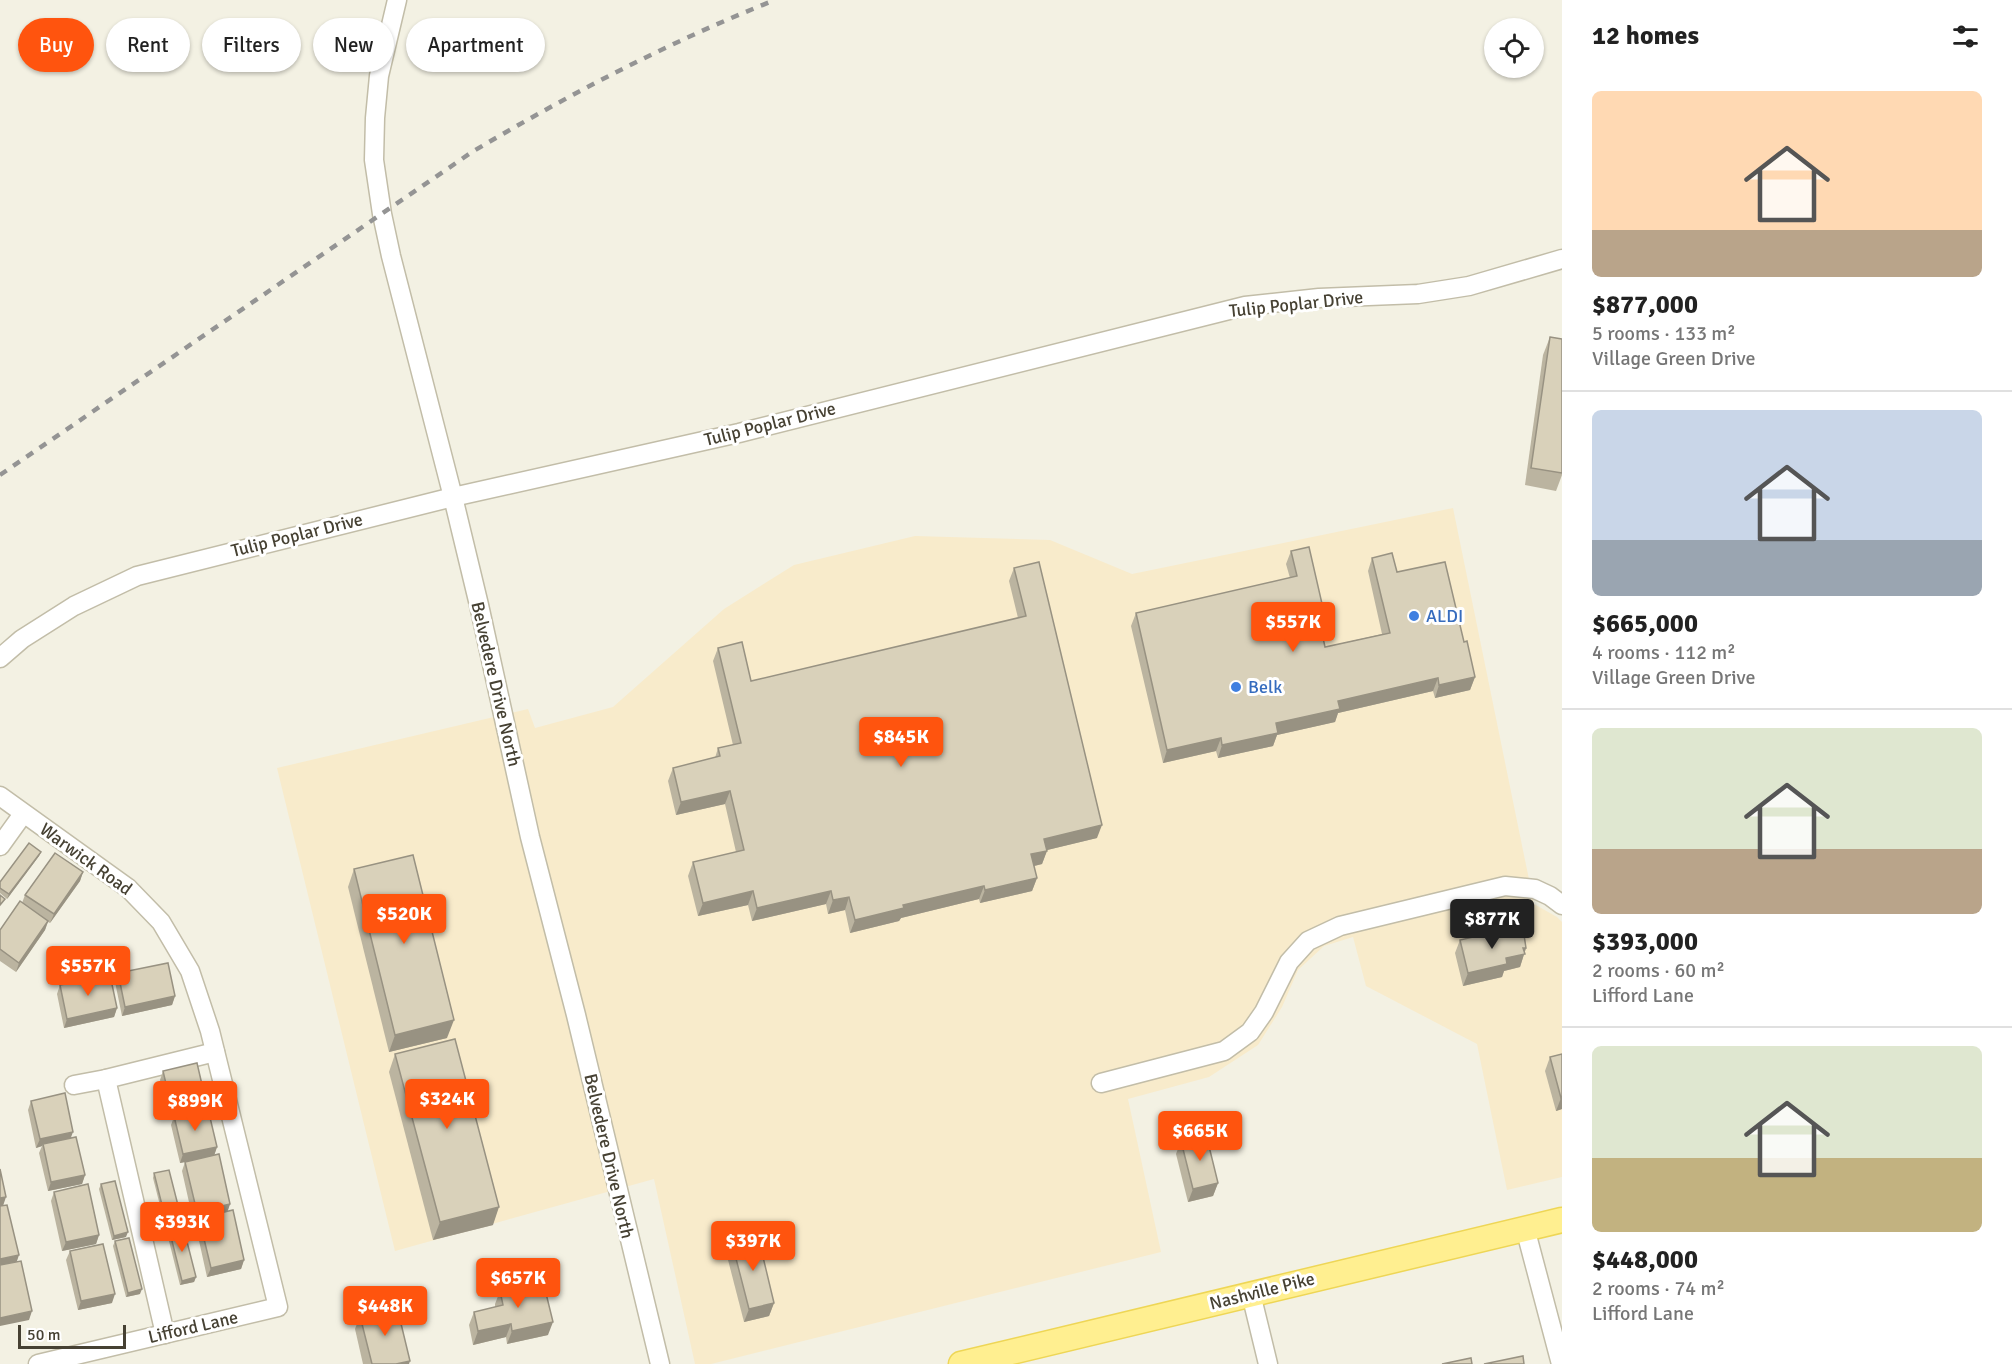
<!DOCTYPE html>
<meta charset="utf-8">
<style>
body{margin:0;font-family:Signika,sans-serif;background:#f2f2f2;color:#222;height:100vh;display:flex;flex-direction:column;font-size:22px;white-space:nowrap}
*{box-sizing:border-box;margin:0}
p{font-size:20px;color:#767676}
.icon{flex:none;width:33px;height:33px;fill:none;stroke:currentColor;stroke-width:2;stroke-linecap:round;stroke-linejoin:round}
.map{position:relative;flex:1;overflow:hidden}
.side{display:flex;flex-direction:column;background:#fff;width:450px}
.side>*{flex:none}
.hud{position:absolute;left:18px;top:18px;width:570px;height:54px;display:flex;gap:12px}
.buttons{position:absolute;left:1484px;top:18px;display:grid;gap:12px}
.buttons a{display:grid;place-items:center;width:60px;height:60px;border-radius:50%;background:#fff;box-shadow:0 2px 4px #0004;font-size:30px}
.scale{position:absolute;left:18px;bottom:15px;width:108px;box-sizing:border-box;padding-left:6px;border:3px solid #464133;border-top:0;font-size:16px;line-height:21px;white-space:nowrap;color:#464133;-webkit-text-stroke:4px #fff;paint-order:stroke}
.price{position:absolute;translate:-50% -51px;padding:0 14px;border-radius:6px;background:#ff540e;color:#fff;font-size:20px;line-height:39px;filter:drop-shadow(0 2px 3px #0008)}
.price::after{content:'';position:absolute;left:50%;top:36px;width:18px;height:14px;margin-left:-9px;background:inherit;clip-path:polygon(0 0,100% 0,50% 100%)}
.price.selected{background:#222;color:#fff}
ul{padding:0;list-style:none}
li{display:grid;align-content:center;gap:12px;height:318px;padding:0 30px}
li+li{border-top:2px solid #e0e0e0}
li span{display:grid;place-items:center;height:186px;border-radius:9px;color:#555}
li>.icon{margin-inline-start:auto}
span .icon{width:108px;height:108px;fill:#fffc;stroke-width:1}
li b{font-size:26px}
h2{display:flex;justify-content:space-between;align-items:center;height:72px;padding:0 30px;font-size:26px}
.pill{padding:0 21px;border-radius:27px;background:#fff;box-shadow:0 2px 4px #0004;font-size:21px;line-height:54px}
.pill.selected{background:#ff540e;color:#fff}
main{display:flex;flex:1;min-height:0}
.map>svg:first-child{display:block}
</style>
<main>
<div class="map">
<svg width="1562" height="1364" viewBox="0 0 1562 1364">
<rect width="100%" height="100%" fill="#f3f1e3"/>
<path fill="#f8ebcb" d="M1453 508 1534 904 1557 917 1562 922V1177L1507 1190 1477 1044 1366 986 1353 937 1324 946 1298 970 1282 1007 1258 1045 1209 1077 1128 1099 1161 1252 711 1364H695L654 1179 395 1251 277 768 528 709 535 728 613 707 724 609 794 565 915 536 1050 540 1132 574Z"/>
<g fill="none" stroke-linecap="round" stroke-linejoin="round">
<g stroke="#c2bda8" stroke-width="21">
<g id="minor">
<path d="M397 0 379 76 375 118 374 160 382 214 391 256 453 497 479 605 530 837 576 1015 660 1364"/>
<path d="M0 658 22 639 74 606 137 576 453 497 739 433 1245 306 1319 298 1418 294 1469 286 1562 259"/>
<path d="M0 796 128 888 161 922 190 971 210 1031 278 1307 38 1364"/>
<path d="M0 846 23 814"/>
<path d="M1101 1083 1224 1051 1250 1032 1264 1012 1289 962 1308 941 1340 926 1505 886 1535 889 1550 896 1562 905"/>
<path d="M74 1085 106 1079"/>
<path d="M1525 1228 1561 1364"/>
<path d="M1251 1294 1268 1364"/>
<path d="M165 1334 106 1079 215 1052"/>
</g>
</g>
<g stroke="#eed656" stroke-width="27">
<path id="major" d="M961 1364 1562 1220"/>
</g>
<use href="#minor" stroke="#fff" stroke-width="18"/>
<use href="#major" stroke="#ffef90" stroke-width="24"/>
<path stroke="#949494" stroke-width="4.5" stroke-dasharray="8 8" stroke-linecap="butt" d="M0 475 472 152C570 94 669 42 775 0"/>
</g>
<g fill="#bbb4a0">
<path d="M1550 337 1562 339V475L1556 491 1525 485 1543 355Z"/>
<path d="M1291 551 1323 608 1319 620 1325 647 1382 634 1368 571 1372 558 1397 572 1464 642 1475 677 1470 690 1435 698 1433 691 1338 713 1335 722 1277 735 1273 746 1218 758 1216 751 1163 763 1131 626 1136 613 1290 578 1286 564Z"/>
<path d="M1014 568 1097 838 1047 850 1042 864 1034 866 1037 878 1032 891 980 903 979 899 901 918 899 921 850 933 845 910 828 914 826 904 752 921 748 905 698 916 688 876 693 862 736 852 725 804 676 815 668 781 673 768 715 758 718 748 733 745 713 661 718 648 751 681 1018 618 1009 581Z"/>
<path d="M41 852 39 856 7 899 0 893V882Z"/>
<path d="M354 869 447 1038 389 1052 348 887Z"/>
<path d="M83 872 80 881 50 923 48 922 45 930 16 972 0 961V930L22 903 25 895Z"/>
<path d="M1500 935 1520 936 1526 948 1520 967 1504 971 1502 977 1463 986 1455 953 1460 940Z"/>
<path d="M118 973 175 996 172 1005 122 1016 115 982Z"/>
<path d="M60 985 117 1008 114 1017 64 1028 57 994Z"/>
<path d="M395 1054 493 1225 433 1240 389 1072Z"/>
<path d="M1562 1054V1109L1556 1111 1545 1071 1550 1057Z"/>
<path d="M163 1071 206 1102 203 1110 217 1147 214 1155 230 1204 227 1212 244 1260 241 1269 207 1277 196 1227 199 1219 193 1220 182 1171 185 1162 180 1163 171 1125 174 1117 169 1118 160 1080Z"/>
<path d="M31 1101 71 1138 85 1175 82 1184 48 1191 39 1153 42 1146 36 1148 28 1110Z"/>
<path d="M1181 1141 1218 1183 1213 1196 1188 1202 1176 1154Z"/>
<path d="M154 1173 180 1226 166 1229 153 1178Z"/>
<path d="M101 1184 126 1237 112 1240 99 1189Z"/>
<path d="M54 1192 99 1235 96 1244 62 1251 51 1201Z"/>
<path d="M169 1229 196 1277 194 1282 180 1285 167 1233Z"/>
<path d="M115 1241 140 1294 126 1297 113 1246Z"/>
<path d="M732 1243 774 1303 769 1316 744 1322 727 1256Z"/>
<path d="M70 1251 112 1303 78 1310 66 1260Z"/>
<path d="M500 1291 548 1335 507 1344 506 1337 473 1345 469 1325 474 1312 495 1307V1304Z"/>
<path d="M360 1316 409 1364H363L355 1329Z"/>
</g>
<g fill="#989282">
<path d="M1323 608 1318 622 1317 610Z"/>
<path d="M1475 677 1470 690 1435 698 1439 685Z"/>
<path d="M1438 678 1433 691 1338 713 1335 722 1277 735 1273 746 1218 758 1222 745 1276 723 1338 701Z"/>
<path d="M1221 738 1216 751 1163 763 1167 750Z"/>
<path d="M730 791 725 804 676 815 681 802Z"/>
<path d="M1102 825 1097 838 1039 852 1044 839Z"/>
<path d="M1047 851 1042 864 1026 868 1031 854Z"/>
<path d="M41 852 39 856 7 899 9 894Z"/>
<path d="M83 872 80 881 50 923 54 914Z"/>
<path d="M1037 878 1032 891 980 903 985 890Z"/>
<path d="M984 886 979 899 901 918 899 921 850 933 855 920 903 905Z"/>
<path d="M753 891 748 905 698 916 703 903Z"/>
<path d="M831 891 826 904 752 921 757 908Z"/>
<path d="M849 897 845 910 828 914 833 900Z"/>
<path d="M48 921 45 930 16 972 19 963Z"/>
<path d="M1523 948H1526L1520 967 1504 971 1502 977 1463 986 1468 973 1506 958Z"/>
<path d="M175 996 172 1005 122 1016 125 1007Z"/>
<path d="M117 1008 114 1017 64 1028 67 1019Z"/>
<path d="M454 1020 447 1038 389 1052 395 1035Z"/>
<path d="M1562 1097V1109L1556 1111 1561 1098Z"/>
<path d="M206 1102 202 1111 169 1118 172 1109Z"/>
<path d="M73 1132 70 1140 43 1144 42 1146 36 1148 40 1139Z"/>
<path d="M217 1147 214 1156 180 1163 183 1154Z"/>
<path d="M85 1175 82 1184 48 1191 51 1182Z"/>
<path d="M1218 1183 1213 1196 1188 1202 1193 1189Z"/>
<path d="M6 1197 3 1206H0V1198Z"/>
<path d="M230 1204 227 1213 193 1220 197 1212Z"/>
<path d="M499 1207 493 1225 433 1240 440 1222Z"/>
<path d="M182 1221 180 1226 166 1229 167 1225Z"/>
<path d="M128 1232 126 1237 112 1240 114 1236Z"/>
<path d="M99 1235 96 1244 62 1251 66 1242Z"/>
<path d="M19 1255 16 1264 0 1267V1259Z"/>
<path d="M244 1260 241 1269 207 1277 211 1268Z"/>
<path d="M196 1277 194 1282 180 1285 182 1281Z"/>
<path d="M142 1289 140 1294 126 1297 128 1293Z"/>
<path d="M115 1294 112 1303 78 1310 81 1301Z"/>
<path d="M774 1303 769 1316 744 1322 749 1309Z"/>
<path d="M32 1311 29 1320 0 1326V1318Z"/>
<path d="M553 1322 548 1335 507 1344 512 1331Z"/>
<path d="M511 1324 506 1337 473 1345 478 1331Z"/>
<path d="M410 1361 409 1364H396Z"/>
</g>
<g fill="#d9d1ba" stroke="#989282" stroke-width="1.5">
<path d="M1550 337 1562 339V473L1531 468Z"/>
<path d="M1309 547 1323 608 1317 610 1325 647 1390 633 1372 558 1392 553 1397 572 1445 562 1464 642 1467 641 1475 677 1439 685 1438 678 1338 701 1340 709 1276 723 1278 733 1222 745 1221 738 1167 750 1136 613 1297 576 1291 551Z"/>
<path d="M1039 562 1102 825 1044 839 1047 851 1031 854 1037 878 985 890 984 886 903 905 904 908 855 920 849 897 833 900 831 891 757 908 753 891 703 903 693 862 744 850 730 791 681 802 673 768 720 756 718 748 741 743 718 648 742 642 751 681 1026 616 1014 568Z"/>
<path d="M29 843 41 852 9 894 0 888V882Z"/>
<path d="M55 853 83 872 54 914 25 895Z"/>
<path d="M413 855 454 1020 395 1035 354 869Z"/>
<path d="M0 895 5 899 0 905Z"/>
<path d="M20 901 48 921 19 963 0 949V930Z"/>
<path d="M1499 931 1500 935 1519 931 1520 936 1524 935 1526 948H1523L1525 954 1506 958 1507 964 1468 973 1460 940Z"/>
<path d="M168 963 175 996 125 1007 118 973Z"/>
<path d="M110 975 117 1008 67 1019 60 985Z"/>
<path d="M455 1039 499 1207 440 1222 395 1054Z"/>
<path d="M1562 1054V1097L1561 1098 1550 1057Z"/>
<path d="M197 1063 206 1102 172 1109 163 1071Z"/>
<path d="M65 1093 73 1132 40 1139 31 1101Z"/>
<path d="M208 1109 217 1147 183 1154 174 1116Z"/>
<path d="M1206 1134 1218 1183 1193 1189 1181 1141Z"/>
<path d="M76 1137 85 1175 51 1182 43 1144Z"/>
<path d="M219 1154 230 1204 197 1212 185 1162Z"/>
<path d="M0 1169 6 1197 0 1198Z"/>
<path d="M169 1170 182 1221 167 1225 154 1173Z"/>
<path d="M115 1181 128 1232 114 1236 101 1184Z"/>
<path d="M88 1184 99 1235 66 1242 54 1192Z"/>
<path d="M7 1205 19 1255 0 1259V1206Z"/>
<path d="M233 1210 244 1260 211 1268 199 1218Z"/>
<path d="M183 1226 196 1277 182 1281 169 1229Z"/>
<path d="M758 1236 774 1303 749 1309 732 1243Z"/>
<path d="M129 1238 142 1289 128 1293 115 1241Z"/>
<path d="M103 1244 115 1294 81 1301 70 1251Z"/>
<path d="M21 1261 32 1311 0 1318V1265Z"/>
<path d="M543 1281 553 1322 512 1331 511 1324 478 1331 474 1312 503 1305 500 1291Z"/>
<path d="M397 1307 410 1361 396 1364H372L360 1316Z"/>
<path d="M1523 1356 1524 1364H1484Z"/>
<path d="M1471 1358 1472 1364H1442Z"/>
</g>
<g fill="#3f7fe0" stroke="#fff" stroke-width="2">
<circle cx="1414" cy="616" r="6"/>
<circle cx="1236" cy="687" r="6"/>
</g>
<g text-anchor="middle" stroke-width="6" stroke-linejoin="round" paint-order="stroke">
<g font-size="18" fill="#464133" stroke="#fff">
<text transform="translate(1296 304) rotate(-6)" y="6">Tulip Poplar Drive</text>
<text transform="translate(770 424) rotate(-14)" y="6">Tulip Poplar Drive</text>
<text transform="translate(297 535) rotate(-14)" y="6">Tulip Poplar Drive</text>
<text transform="translate(496 684) rotate(77)" y="6">Belvedere Drive North</text>
<text transform="translate(86 859) rotate(36)" y="6">Warwick Road</text>
<text transform="translate(609 1156) rotate(77)" y="6">Belvedere Drive North</text>
<text transform="translate(1262 1291) rotate(-14)" y="6">Nashville Pike</text>
<text transform="translate(193 1327) rotate(-13)" y="6">Lifford Lane</text>
</g>
<g font-size="18" fill="#366cbe" stroke="#fff" text-anchor="start">
<text x="1426" y="622">ALDI</text>
<text x="1248" y="693">Belk</text>
</g>
</g>
</svg>
<div class="buttons">
<a><svg class="icon" aria-label="locate" viewBox="0 0 24 24"><circle cx="12" cy="12" r="6"/><path d="M12 2v4M12 18v4M2 12h4M18 12h4"/></svg></a>
</div>
<div class="scale">50 m</div>
<b class="price" style="left:1293px;top:653px">$557K</b>
<b class="price" style="left:901px;top:768px">$845K</b>
<b class="price" style="left:404px;top:945px">$520K</b>
<b class="price selected" style="left:1492px;top:950px">$877K</b>
<b class="price" style="left:88px;top:997px">$557K</b>
<b class="price" style="left:447px;top:1130px">$324K</b>
<b class="price" style="left:195px;top:1132px">$899K</b>
<b class="price" style="left:1200px;top:1162px">$665K</b>
<b class="price" style="left:182px;top:1253px">$393K</b>
<b class="price" style="left:753px;top:1272px">$397K</b>
<b class="price" style="left:518px;top:1309px">$657K</b>
<b class="price" style="left:385px;top:1337px">$448K</b>
<div class="hud">
<a class="pill selected">Buy</a>
<a class="pill">Rent</a>
<a class="pill">Filters</a>
<a class="pill">New</a>
<a class="pill">Apartment</a>
</div>
</div>
<section class="side">
<h2>12 homes<svg class="icon" aria-label="filters" viewBox="0 0 24 24"><path d="M4 7h16M4 17h16"/><circle cx="9" cy="7" r="2"/><circle cx="15" cy="17" r="2"/></svg></h2>
<ul>
<li><span style="background:linear-gradient(#ffd9b3 75%,#b9a48a 0)"><svg class="icon" aria-label="home" viewBox="0 0 24 24"><path d="M3 11l9-7 9 7M6 9v11h12V9"/></svg></span><div><b>$877,000</b><p>5 rooms · 133 m²</p><p>Village Green Drive</p></div></li>
<li><span style="background:linear-gradient(#c9d6e8 70%,#9aa5b1 0)"><svg class="icon" aria-label="home" viewBox="0 0 24 24"><path d="M3 11l9-7 9 7M6 9v11h12V9"/></svg></span><div><b>$665,000</b><p>4 rooms · 112 m²</p><p>Village Green Drive</p></div></li>
<li><span style="background:linear-gradient(#dfe7d0 65%,#b9a48a 0)"><svg class="icon" aria-label="home" viewBox="0 0 24 24"><path d="M3 11l9-7 9 7M6 9v11h12V9"/></svg></span><div><b>$393,000</b><p>2 rooms · 60 m²</p><p>Lifford Lane</p></div></li>
<li><span style="background:linear-gradient(#dfe7d0 60%,#c2b280 0)"><svg class="icon" aria-label="home" viewBox="0 0 24 24"><path d="M3 11l9-7 9 7M6 9v11h12V9"/></svg></span><div><b>$448,000</b><p>2 rooms · 74 m²</p><p>Lifford Lane</p></div></li>
</ul>
</section>
</main>
